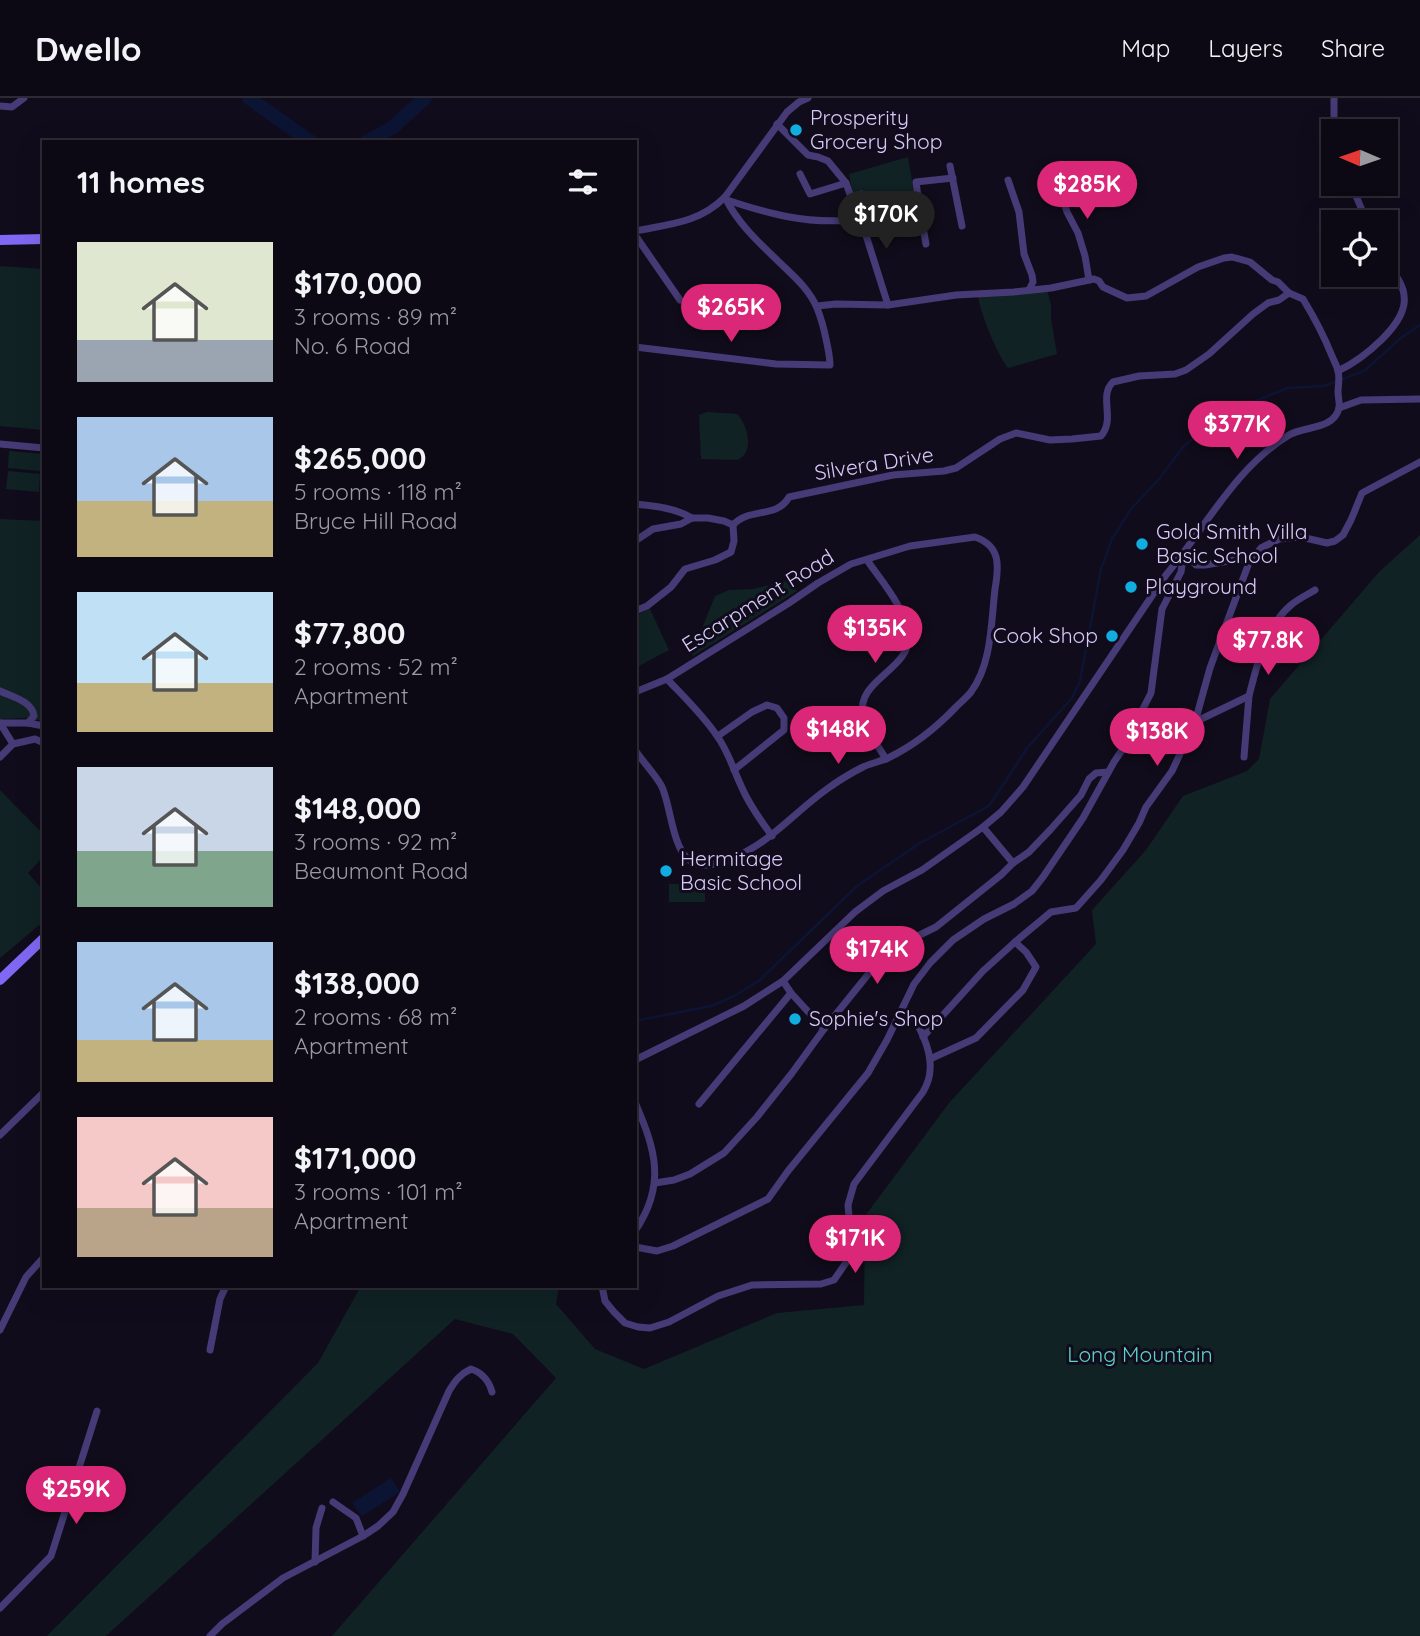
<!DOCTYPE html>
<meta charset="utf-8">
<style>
body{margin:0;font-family:Quicksand,sans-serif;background:#16121d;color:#f1f3f6;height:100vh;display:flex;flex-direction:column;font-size:26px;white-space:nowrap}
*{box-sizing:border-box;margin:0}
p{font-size:23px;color:#9a9aa0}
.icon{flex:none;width:38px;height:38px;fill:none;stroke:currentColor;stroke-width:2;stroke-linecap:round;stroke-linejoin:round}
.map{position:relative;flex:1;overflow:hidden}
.side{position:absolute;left:42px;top:42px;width:595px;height:1148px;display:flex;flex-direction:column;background:#0d0914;border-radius:0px;box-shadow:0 7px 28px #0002,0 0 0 2px #2d2a34}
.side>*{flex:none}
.needle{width:46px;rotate:272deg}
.buttons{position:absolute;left:1321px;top:21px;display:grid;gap:14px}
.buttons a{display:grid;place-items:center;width:77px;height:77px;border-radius:0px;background:#0d0914;box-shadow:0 7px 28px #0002,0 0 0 2px #2d2a34;font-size:35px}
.price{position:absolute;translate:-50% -60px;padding:0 16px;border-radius:24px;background:#db2777;color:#fff;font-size:23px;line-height:46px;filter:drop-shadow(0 2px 4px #0008)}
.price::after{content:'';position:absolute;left:50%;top:42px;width:21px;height:16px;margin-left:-10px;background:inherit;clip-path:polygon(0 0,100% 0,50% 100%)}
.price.on{background:#222;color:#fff}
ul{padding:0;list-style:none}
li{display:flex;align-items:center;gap:21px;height:175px;padding:0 35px}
li span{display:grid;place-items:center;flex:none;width:196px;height:140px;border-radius:0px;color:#555}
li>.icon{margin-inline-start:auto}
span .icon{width:84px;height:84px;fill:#fffc;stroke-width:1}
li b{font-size:30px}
h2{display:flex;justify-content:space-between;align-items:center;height:84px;padding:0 35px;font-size:30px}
header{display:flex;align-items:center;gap:42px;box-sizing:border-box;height:98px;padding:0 35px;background:#0d0914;border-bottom:2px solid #2d2a34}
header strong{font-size:33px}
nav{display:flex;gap:38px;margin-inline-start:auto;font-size:24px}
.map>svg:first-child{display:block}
</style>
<header>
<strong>Dwello</strong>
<nav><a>Map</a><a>Layers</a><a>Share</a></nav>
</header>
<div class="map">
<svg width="1420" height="1538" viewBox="0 0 1420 1538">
<rect width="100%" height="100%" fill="#110c1b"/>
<g fill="#102224">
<path d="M908 59 917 112 868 126 857 116 849 76Z"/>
<path d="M0 168 44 171V332L0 328Z"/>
<path d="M1047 191 1051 207V221L1057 256 1008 270C996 254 982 219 978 199Z"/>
<path d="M707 314 737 316C748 327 755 355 737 362L701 361 699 317Z"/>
<path d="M9 353 42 356 40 373 8 370Z"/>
<path d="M8 373 40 376 39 394 6 391Z"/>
<path d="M0 421 44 423V623L24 620 0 621Z"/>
<path d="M1420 437V1538H332L556 1280 513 1236 455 1221 106 1538H47L318 1265 361 1188H559L556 1206 595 1251 644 1271 777 1215 864 1207 865 1118 949 1005 1096 846 1092 812 1146 752 1183 698 1247 673 1259 661 1270 601 1379 474Z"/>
<path d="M791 482 797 493 693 558 688 549 699 538 715 498 729 492 753 491Z"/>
<path d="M650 511 669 552 635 570V518Z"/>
<path d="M0 692 44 737V758L28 775 44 793V823L0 860Z"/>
<rect x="669" y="786" width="36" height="18"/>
</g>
<path fill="#0c1434" d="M391 1380 400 1394 362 1418 352 1405Z"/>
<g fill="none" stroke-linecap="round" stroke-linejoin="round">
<path stroke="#0c1434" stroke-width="2.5" d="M635 923 711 908 734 898 760 882 857 788 920 745 989 708 1028 649 1072 600 1080 583 1101 471 1112 441 1131 411 1159 381 1183 349 1220 317 1288 290 1324 288 1364 273 1402 239 1420 227"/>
<g stroke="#0c1434" stroke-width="14">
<path d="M249 0 311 44"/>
<path d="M367 44 393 29 425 0"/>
</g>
<g stroke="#463b76" stroke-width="7">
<path d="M1334 0V33"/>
<path d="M0 8 12 9 24 0"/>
<path d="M777 26 808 57 818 59 828 63 846 85 851 99V122"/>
<path d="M950 68 962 128"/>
<path d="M1053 72 1067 114 1078 135 1085 158 1089 182"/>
<path d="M800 76 810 96 846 85"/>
<path d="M1008 82 1019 114 1024 156 1032 177 1033 184 1029 192"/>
<path d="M1351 86 1367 124"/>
<path d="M851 99 862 96"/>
<path d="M727 102C769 116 806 126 851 122"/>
<path d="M851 122 864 131 888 207"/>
<path d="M864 131 920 114"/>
<path d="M635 133C670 126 699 125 725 99L787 14 799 4 808 0"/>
<path d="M635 137 680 202"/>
<path d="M926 146 920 114 916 84 953 80"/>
<path d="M635 249 776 266 830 267C830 259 828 250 826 241 824 231 821 220 817 210 809 190 791 176 776 161 757 143 736 123 725 99"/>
<path d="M1338 273C1361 262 1409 226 1404 197 1403 185 1392 173 1386 163"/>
<path d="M1339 310 1361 302 1420 301"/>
<path d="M0 346 44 350"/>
<path d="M635 406C655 408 675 410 692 420"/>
<path d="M635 443 653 431 681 426 692 420H708L724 423 733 427C749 409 777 421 789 399L893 377 944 373 956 370 1000 341 1016 335 1050 342 1072 341 1101 338C1116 321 1098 298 1113 284L1139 278 1175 276 1186 272 1209 256 1253 216 1268 205 1279 202 1289 195"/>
<path d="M867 462C882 484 905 509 908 537 912 572 855 581 863 618 867 633 878 648 886 661"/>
<path d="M1250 462 1261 450 1279 441 1301 439 1327 445 1335 443 1343 437 1351 422 1362 395 1420 364"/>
<path d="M635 513 647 508 671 489 685 471 715 462 731 454 734 443 733 427"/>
<path d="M667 581C684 599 703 617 717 638 729 654 734 674 743 692 750 708 761 723 772 738"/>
<path d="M0 593C12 599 32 603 34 618L28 625"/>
<path d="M635 594 667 581 789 505 818 485 851 466 910 448 975 439C1001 448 999 468 995 491 991 525 992 565 971 594 967 599 961 604 956 609 936 630 915 647 888 660 880 664 871 665 863 669 851 675 838 683 827 691 792 716 770 746 728 762 718 765 707 769 697 766 671 759 672 707 661 687 654 675 643 664 635 652"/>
<path d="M0 625H28L44 628"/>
<path d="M0 625 13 646"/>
<path d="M718 638 752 614 767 607 777 610 784 620V632L734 672"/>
<path d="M1122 652 1195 624 1210 570 1250 462H1235L1205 467H1196L1184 455"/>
<path d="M0 659 13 646 35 641 44 645"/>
<path d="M1244 659 1249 598"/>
<path d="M983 729 1013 765"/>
<path d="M783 883 791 895 824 931"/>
<path d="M923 939 983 873 1015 844 1051 814 1076 810 1101 782 1123 752 1139 725 1146 709 1172 673 1195 624 1249 598C1257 567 1265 529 1291 507 1298 501 1307 497 1315 492"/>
<path d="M930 961 976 940 1023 892 1036 869 1026 854 1015 844"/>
<path d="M635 962 744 908 783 883 855 814 883 793 922 772 983 729 1001 714 1023 689 1166 477C1206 429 1235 370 1289 337 1304 328 1334 332 1339 310 1340 306 1338 299 1338 294 1338 288 1340 280 1338 273 1337 268 1334 263 1332 258 1324 238 1314 219 1303 201L1289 195 1278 184 1272 182 1250 164 1232 159 1224 160 1198 169 1146 198 1127 200 1103 189 1099 183 1094 181 1051 190 1014 194 956 197 888 207 836 206 817 208"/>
<path d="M635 1004C655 1051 667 1086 635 1133"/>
<path d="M699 1006 791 895"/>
<path d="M0 1037 44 994"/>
<path d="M655 1085 674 1082 690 1076 724 1055 757 1019 792 975 824 931 887 853 936 829 1001 777 1013 765 1029 754 1051 731 1081 697 1089 681 1096 675 1108 674"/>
<path d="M635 1149 657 1153 673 1148 768 1101 788 1073 868 975 887 942 914 886 930 865 953 842 984 821 1014 806 1032 793 1043 779 1083 720 1114 664 1122 652 1151 595 1162 511 1181 474 1184 456"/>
<path d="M602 1188 605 1203 614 1214 625 1225 638 1229 650 1230 669 1224 718 1198 752 1187 821 1186 834 1182 852 1156V1137L850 1130 848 1107 854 1086 923 994C927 987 930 980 930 972 932 953 918 920 903 910"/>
<path d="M0 1232 26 1179 44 1159"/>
<path d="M210 1252 220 1201 226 1188"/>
<path d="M363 1438 378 1428 393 1414 403 1396 449 1293C455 1283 460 1276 471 1271 483 1275 489 1283 492 1294"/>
<path d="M315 1464 316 1430 322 1410"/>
<path d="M0 1510 51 1458 97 1313"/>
<path d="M210 1538 222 1526 283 1480 363 1438 356 1420 333 1404"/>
</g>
<g stroke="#8168f4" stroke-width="10">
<path d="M0 142 44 141"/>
<path d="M0 882 44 840"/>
</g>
</g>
<g fill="#11ace0" stroke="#110c1b" stroke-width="2.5">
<circle cx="796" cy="32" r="7"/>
<circle cx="1142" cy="446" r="7"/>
<circle cx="1131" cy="489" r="7"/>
<circle cx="1112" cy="538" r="7"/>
<circle cx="666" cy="773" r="7"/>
<circle cx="795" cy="921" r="7"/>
</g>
<g text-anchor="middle" stroke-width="6" stroke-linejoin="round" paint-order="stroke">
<g font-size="21" fill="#d7cafb" stroke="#110c1b" text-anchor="start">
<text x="810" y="27">Prosperity<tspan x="810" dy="24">Grocery Shop</tspan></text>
<text x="1156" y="441">Gold Smith Villa<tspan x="1156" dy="24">Basic School</tspan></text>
<text x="1145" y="496">Playground</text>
<text x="1098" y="545" text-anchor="end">Cook Shop</text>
<text x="680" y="768">Hermitage<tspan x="680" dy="24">Basic School</tspan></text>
<text x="809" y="928">Sophie's Shop</text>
</g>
<g font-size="21" fill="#d7cafb" stroke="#110c1b">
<text transform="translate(874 366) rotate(-9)" y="7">Silvera Drive</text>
<text transform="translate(758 503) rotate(-32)" y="7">Escarpment Road</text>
</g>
<g font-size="21" fill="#5dd4c9" stroke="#110c1b">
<text x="1140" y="1264">Long Mountain</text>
</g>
</g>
</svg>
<div class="buttons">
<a><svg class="needle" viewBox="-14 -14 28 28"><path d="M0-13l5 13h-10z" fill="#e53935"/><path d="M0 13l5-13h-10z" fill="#9a9aa0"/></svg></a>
<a><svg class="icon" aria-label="locate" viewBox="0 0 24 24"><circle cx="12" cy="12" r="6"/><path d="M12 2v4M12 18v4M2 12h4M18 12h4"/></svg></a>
</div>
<b class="price" style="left:1087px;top:123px">$285K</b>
<b class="price on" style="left:886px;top:153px">$170K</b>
<b class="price" style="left:731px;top:246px">$265K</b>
<b class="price" style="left:1237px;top:363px">$377K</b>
<b class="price" style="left:875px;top:567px">$135K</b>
<b class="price" style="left:1268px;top:579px">$77.8K</b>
<b class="price" style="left:838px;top:668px">$148K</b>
<b class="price" style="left:1157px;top:670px">$138K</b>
<b class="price" style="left:877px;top:888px">$174K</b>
<b class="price" style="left:855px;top:1177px">$171K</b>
<b class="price" style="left:76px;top:1428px">$259K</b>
<section class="side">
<h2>11 homes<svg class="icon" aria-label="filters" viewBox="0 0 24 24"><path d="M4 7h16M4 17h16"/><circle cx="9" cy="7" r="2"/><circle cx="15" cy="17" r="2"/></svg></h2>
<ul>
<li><span style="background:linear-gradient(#dfe7d0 70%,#9aa5b1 0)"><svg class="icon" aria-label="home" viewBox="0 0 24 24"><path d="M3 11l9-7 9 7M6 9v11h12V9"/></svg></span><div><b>$170,000</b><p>3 rooms · 89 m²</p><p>No. 6 Road</p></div></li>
<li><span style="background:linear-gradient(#a9c7e8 60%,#c2b280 0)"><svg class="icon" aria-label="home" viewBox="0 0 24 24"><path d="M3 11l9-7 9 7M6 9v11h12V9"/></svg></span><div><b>$265,000</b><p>5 rooms · 118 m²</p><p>Bryce Hill Road</p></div></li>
<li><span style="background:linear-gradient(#bfe0f5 65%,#c2b280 0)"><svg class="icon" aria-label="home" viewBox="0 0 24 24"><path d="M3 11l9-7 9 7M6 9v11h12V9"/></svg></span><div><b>$77,800</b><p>2 rooms · 52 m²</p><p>Apartment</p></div></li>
<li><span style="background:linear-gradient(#c9d6e8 60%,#7fa58c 0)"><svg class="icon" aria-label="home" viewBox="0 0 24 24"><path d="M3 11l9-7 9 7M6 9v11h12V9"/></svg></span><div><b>$148,000</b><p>3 rooms · 92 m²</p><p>Beaumont Road</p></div></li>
<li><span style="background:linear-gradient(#a9c7e8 70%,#c2b280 0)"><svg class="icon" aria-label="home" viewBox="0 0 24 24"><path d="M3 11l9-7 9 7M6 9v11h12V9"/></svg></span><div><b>$138,000</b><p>2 rooms · 68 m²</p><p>Apartment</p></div></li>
<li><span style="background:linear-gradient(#f6c9c9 65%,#b9a48a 0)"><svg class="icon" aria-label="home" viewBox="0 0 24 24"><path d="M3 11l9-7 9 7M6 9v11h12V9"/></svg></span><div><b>$171,000</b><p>3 rooms · 101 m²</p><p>Apartment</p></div></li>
</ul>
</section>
</div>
